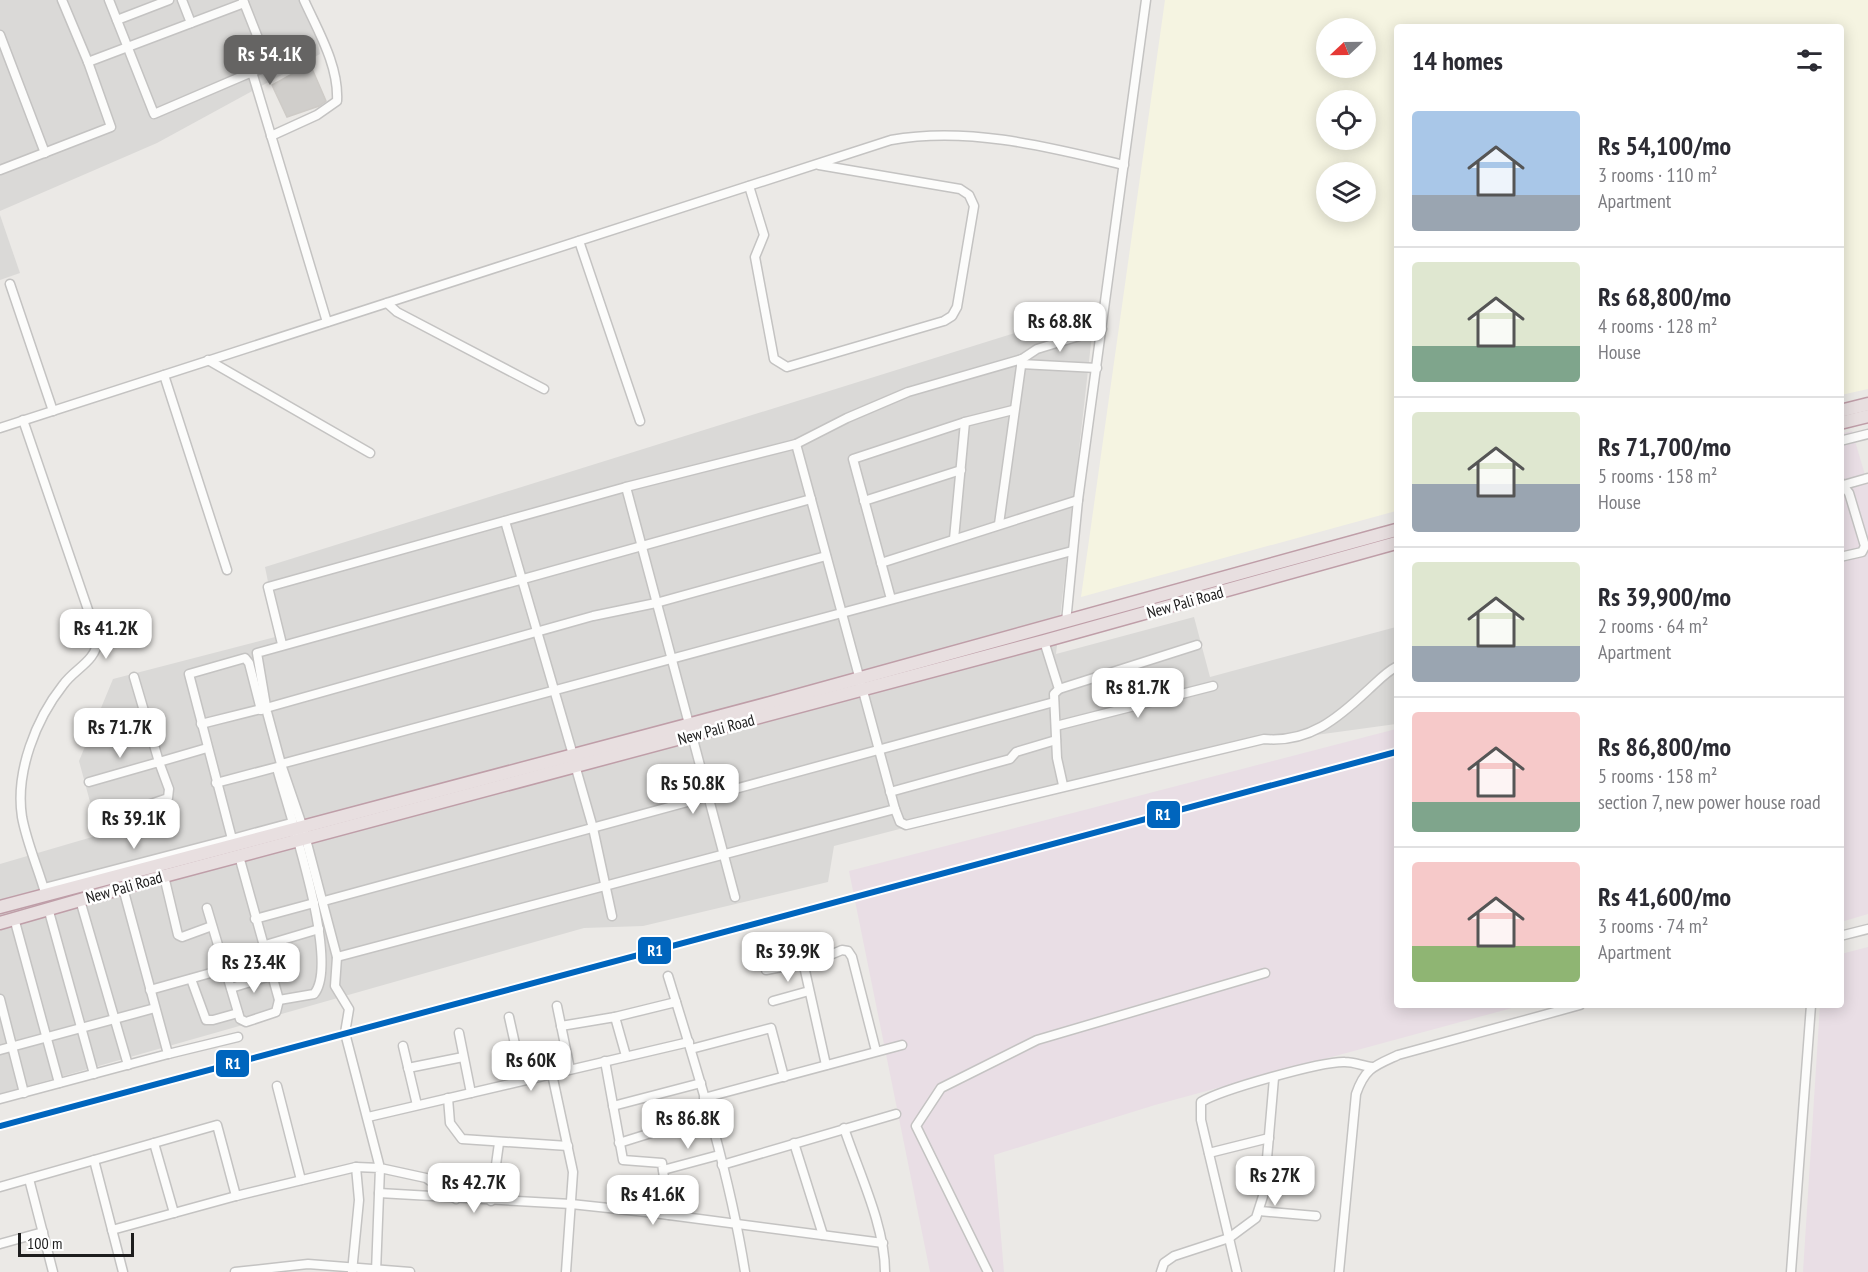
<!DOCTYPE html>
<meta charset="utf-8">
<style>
body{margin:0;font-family:"PT Sans Narrow",sans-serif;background:#f7f7f7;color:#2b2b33;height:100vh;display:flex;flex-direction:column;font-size:22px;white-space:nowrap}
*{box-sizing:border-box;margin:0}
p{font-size:20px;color:#7c7c81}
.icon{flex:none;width:33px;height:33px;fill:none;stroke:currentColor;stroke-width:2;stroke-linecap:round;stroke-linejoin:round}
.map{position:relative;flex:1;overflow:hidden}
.panel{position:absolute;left:1394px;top:24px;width:450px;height:984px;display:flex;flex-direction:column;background:#fff;border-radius:6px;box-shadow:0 3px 15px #0003}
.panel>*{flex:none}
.needle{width:39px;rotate:248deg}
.buttons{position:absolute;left:1316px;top:18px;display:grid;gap:12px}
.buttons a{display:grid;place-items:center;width:60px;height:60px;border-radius:50%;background:#fff;box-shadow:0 3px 15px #0003;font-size:30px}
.scale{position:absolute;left:18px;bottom:15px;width:116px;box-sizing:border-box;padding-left:6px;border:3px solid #1d1d1d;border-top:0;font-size:16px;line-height:21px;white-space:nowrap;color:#1d1d1d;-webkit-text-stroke:4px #fff;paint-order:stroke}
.price{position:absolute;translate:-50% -51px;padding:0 14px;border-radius:12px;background:#fff;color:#222;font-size:20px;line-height:39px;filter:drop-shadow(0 2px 3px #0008)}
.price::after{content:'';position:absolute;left:50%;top:36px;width:18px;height:14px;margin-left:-9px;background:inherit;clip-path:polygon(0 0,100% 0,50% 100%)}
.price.active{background:#656463;color:#fff}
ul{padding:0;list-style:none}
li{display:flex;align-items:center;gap:18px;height:150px;padding:0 18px}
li+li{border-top:2px solid #e1e1e2}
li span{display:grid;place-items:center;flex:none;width:168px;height:120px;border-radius:6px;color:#555}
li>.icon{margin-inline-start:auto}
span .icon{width:72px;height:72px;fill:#fffc;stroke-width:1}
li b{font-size:26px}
h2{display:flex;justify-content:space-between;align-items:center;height:72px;padding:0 18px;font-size:26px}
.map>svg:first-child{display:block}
</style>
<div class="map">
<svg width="1868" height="1272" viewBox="0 0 1868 1272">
<rect width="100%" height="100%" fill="#ebe9e6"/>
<g fill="#dad9d7">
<path d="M0 0H310L320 54 157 143 0 211Z"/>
<path d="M0 215 20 273 0 280Z"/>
<path d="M1095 308 1056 654 1194 617 1210 677 1396 627V724L1272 741 1057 788 834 846 828 882 643 926 584 928 0 1094V864L99 835 79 761 113 679 279 636 265 567Z"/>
</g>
<g fill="#e9dee5">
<path d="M1852 431 1868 485V914L1841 922 1840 434Z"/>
<path d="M1396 729V1005H1523L1155 1105 994 1155 1004 1272H930L849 871Z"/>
<path d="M1868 947V1272H1803L1820 1005H1840L1841 954Z"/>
</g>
<path fill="#f5f4e1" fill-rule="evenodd" d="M1165 0H1868V389L1841 395 1840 27H1396V511L1081 597ZM1326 28H1365V68H1326ZM1326 100H1365V140H1326ZM1326 172H1365V212H1326Z"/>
<path fill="#d0cecb" stroke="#cecbc7" stroke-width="1.5" d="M310 64 326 101 319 106 287 117 272 85Z"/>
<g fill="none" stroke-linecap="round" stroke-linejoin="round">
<g stroke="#c4c3c2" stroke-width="11">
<g id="minor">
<path d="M62 0 88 62"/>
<path d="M109 0 154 114 252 72 327 322"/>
<path d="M182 0 191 23"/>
<path d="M243 0 269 66 252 72"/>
<path d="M117 20 169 0"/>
<path d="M0 35 45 153"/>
<path d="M271 136 317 115 337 101C339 66 318 31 304 0"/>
<path d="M0 170 111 127 88 62 244 3"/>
<path d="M749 186 764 235 755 257 774 359 787 367 944 321 952 316 957 307 974 206 969 195 960 189 819 165"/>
<path d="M579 241 640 421"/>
<path d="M10 284 53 411"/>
<path d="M387 303 397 312 544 389"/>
<path d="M208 360 370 453"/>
<path d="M1021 364 1097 368"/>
<path d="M164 375 227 570"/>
<path d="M23 420 98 639C96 662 75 668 63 685 36 719 15 772 22 817 27 844 39 870 46 896"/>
<path d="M0 428 891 140C968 126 1049 147 1124 165"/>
<path d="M1840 441 1868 434"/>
<path d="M1840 482 1849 493 1865 546 1862 552 1840 557"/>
<path d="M1840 486 1868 478"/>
<path d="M626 487 735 897"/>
<path d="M864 501 961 470"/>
<path d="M505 521 573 755"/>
<path d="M999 524 1022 359"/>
<path d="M954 539 965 422"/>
<path d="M881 563 1078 500"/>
<path d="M891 599 853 459 965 422 1013 410"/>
<path d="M1066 622 1078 500 1146 0"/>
<path d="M1044 641 1059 689 1054 694 1057 758 1063 785"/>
<path d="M282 644 268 587 626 487 796 444 847 418 908 392 1022 359 1037 349 1102 329"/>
<path d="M134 677 159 762 207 748"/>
<path d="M1059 689 1197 645"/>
<path d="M266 708 593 616 656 603 826 556"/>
<path d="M261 710 249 663 245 658 189 674 232 839 291 823"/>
<path d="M201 724 261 709"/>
<path d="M1056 726 1213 686"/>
<path d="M110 730 145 720"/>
<path d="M281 764 1072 551"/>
<path d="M575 765 593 828 612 916"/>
<path d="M277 768C288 810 341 963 314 994L279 1000"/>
<path d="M89 782 159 762 169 789 168 798 107 819"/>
<path d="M216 783 277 767"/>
<path d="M890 792 1010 759 1016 752 1056 740"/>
<path d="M895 809 900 822 906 825 1264 739C1309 743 1337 719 1368 690 1377 682 1386 672 1396 667"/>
<path d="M164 876 178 935 182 937 212 926"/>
<path d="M44 888 232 839"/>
<path d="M80 900 128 1065"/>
<path d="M324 901 1054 702"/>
<path d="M48 908 94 1074"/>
<path d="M207 908 240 1019 246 1022 276 1012 279 1000 239 856"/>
<path d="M14 918 59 1083"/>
<path d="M255 919 314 903"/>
<path d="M1840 936 1868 929"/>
<path d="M262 946 319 929"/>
<path d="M337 957 895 809 796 444"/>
<path d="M766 970 808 962"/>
<path d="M668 976C698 1073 729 1171 745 1272"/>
<path d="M191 979 206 1020H213L238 1013"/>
<path d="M231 988 270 976"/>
<path d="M150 990 225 969"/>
<path d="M0 999 24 1093"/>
<path d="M773 1001 809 991"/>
<path d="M557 1006 570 1069"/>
<path d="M509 1017 523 1080"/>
<path d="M615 1017 676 1002"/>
<path d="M561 1026 615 1017 626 1056"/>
<path d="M459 1033 471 1093"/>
<path d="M403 1046 417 1105"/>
<path d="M691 1049 771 1028 784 1077"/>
<path d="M0 1050 155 1008"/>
<path d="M168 1054 238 1037"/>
<path d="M605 1061 623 1160 662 1163 669 1215"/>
<path d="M826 1065 804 966 842 950 848 951 852 957 876 1051"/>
<path d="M408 1068 463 1057"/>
<path d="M552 1074 573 1172 566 1272"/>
<path d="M277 1086 301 1180"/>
<path d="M448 1098 450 1123 462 1139 568 1146"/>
<path d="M704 1098 902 1045"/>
<path d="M0 1099 168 1054 123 888"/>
<path d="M613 1106 701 1083"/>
<path d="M368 1117 689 1042"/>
<path d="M844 1128C859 1173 885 1226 885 1272"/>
<path d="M154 1143 174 1213"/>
<path d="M619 1143 709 1115"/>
<path d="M794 1143 823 1235"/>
<path d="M1209 1153 1269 1138"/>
<path d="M94 1160 123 1272"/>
<path d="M722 1165 896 1114"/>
<path d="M663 1170 719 1155"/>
<path d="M29 1179 53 1272"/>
<path d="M0 1187 217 1125 236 1196 356 1167 380 1168 376 1272"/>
<path d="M379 1193 571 1204 646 1212 883 1243"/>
<path d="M456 1199 426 1178 380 1168 345 1033 349 1009 335 986 337 957 303 828 281 764 267 712 257 653 811 499"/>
<path d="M491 1201 499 1143"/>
<path d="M1259 1211 1316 1216"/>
<path d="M112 1230 236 1196"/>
<path d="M0 1244 43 1232"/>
<path d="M235 1272 308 1264 410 1272"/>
<path d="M352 1272 359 1200 356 1167"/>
<path d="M988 1272 916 1126 941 1088 1037 1040 1265 973"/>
<path d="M1161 1272 1164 1263 1174 1256 1229 1238 1256 1218 1264 1193 1274 1078"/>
<path d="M1237 1272 1201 1120V1102C1220 1090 1322 1061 1345 1062 1354 1062 1363 1066 1372 1067"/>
<path d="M1339 1272 1356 1094C1365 1068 1374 1066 1398 1055L1580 1005"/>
<path d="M1791 1272 1811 1005"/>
</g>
</g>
<g stroke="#bf9ea8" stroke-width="15">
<g id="highway">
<path d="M1840 411 1868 404"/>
<path d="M1840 423 1868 416"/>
<path d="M0 907 770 703 1396 530"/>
<path d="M0 923 164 876 1044 641 1396 543"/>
</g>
</g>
<use href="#minor" stroke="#fcfcfb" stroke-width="8"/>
<use href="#highway" stroke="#e8dfe0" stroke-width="12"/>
<g stroke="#fff" stroke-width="10">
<path id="rail-1" d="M0 1126 1396 752"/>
</g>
<use href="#rail-1" stroke="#0065bd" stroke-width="6"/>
</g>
<g text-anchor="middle" stroke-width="5" stroke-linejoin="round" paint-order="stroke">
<g font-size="16" fill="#1d1d1d" stroke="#fff">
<text transform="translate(1185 602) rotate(-16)" y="6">New Pali Road</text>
<text transform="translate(716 729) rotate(-15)" y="6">New Pali Road</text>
<text transform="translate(124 887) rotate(-16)" y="6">New Pali Road</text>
</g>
</g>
<g stroke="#fff" stroke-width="2">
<rect x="1146" y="800" width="35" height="29" rx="6" fill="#0065bd"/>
<rect x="637" y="936" width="35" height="29" rx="6" fill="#0065bd"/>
<rect x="215" y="1049" width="35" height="29" rx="6" fill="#0065bd"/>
</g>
<g font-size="16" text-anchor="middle" font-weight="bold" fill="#fff">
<text x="1163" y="820">R1</text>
<text x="655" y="956">R1</text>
<text x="233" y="1069">R1</text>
</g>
</svg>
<div class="buttons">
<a><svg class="needle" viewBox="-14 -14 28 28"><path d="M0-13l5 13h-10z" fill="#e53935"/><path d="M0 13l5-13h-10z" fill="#7c7c81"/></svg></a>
<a><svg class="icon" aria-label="locate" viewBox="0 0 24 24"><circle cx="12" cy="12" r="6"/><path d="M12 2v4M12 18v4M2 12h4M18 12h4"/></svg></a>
<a><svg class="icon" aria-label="layers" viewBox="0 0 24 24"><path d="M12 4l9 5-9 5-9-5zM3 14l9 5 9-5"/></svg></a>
</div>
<div class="scale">100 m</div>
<b class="price active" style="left:270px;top:86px">Rs 54.1K</b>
<b class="price" style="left:1060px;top:353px">Rs 68.8K</b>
<b class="price" style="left:106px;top:660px">Rs 41.2K</b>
<b class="price" style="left:1138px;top:719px">Rs 81.7K</b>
<b class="price" style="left:120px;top:759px">Rs 71.7K</b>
<b class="price" style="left:693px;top:815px">Rs 50.8K</b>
<b class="price" style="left:134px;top:850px">Rs 39.1K</b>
<b class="price" style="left:788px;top:983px">Rs 39.9K</b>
<b class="price" style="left:254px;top:994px">Rs 23.4K</b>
<b class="price" style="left:531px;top:1092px">Rs 60K</b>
<b class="price" style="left:688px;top:1150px">Rs 86.8K</b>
<b class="price" style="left:1275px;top:1207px">Rs 27K</b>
<b class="price" style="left:474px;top:1214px">Rs 42.7K</b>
<b class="price" style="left:653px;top:1226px">Rs 41.6K</b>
<section class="panel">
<h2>14 homes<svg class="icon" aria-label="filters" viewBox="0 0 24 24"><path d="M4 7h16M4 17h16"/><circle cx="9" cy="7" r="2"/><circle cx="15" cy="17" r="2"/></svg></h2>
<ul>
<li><span style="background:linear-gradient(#a9c7e8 70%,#9aa5b1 0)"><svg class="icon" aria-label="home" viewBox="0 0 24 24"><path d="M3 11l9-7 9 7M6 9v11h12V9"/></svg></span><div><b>Rs 54,100/mo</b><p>3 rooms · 110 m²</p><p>Apartment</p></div></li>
<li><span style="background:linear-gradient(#dfe7d0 70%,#7fa58c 0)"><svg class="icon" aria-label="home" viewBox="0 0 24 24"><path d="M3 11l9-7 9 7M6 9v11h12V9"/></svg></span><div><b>Rs 68,800/mo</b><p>4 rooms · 128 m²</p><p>House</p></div></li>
<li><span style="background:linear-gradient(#dfe7d0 60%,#9aa5b1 0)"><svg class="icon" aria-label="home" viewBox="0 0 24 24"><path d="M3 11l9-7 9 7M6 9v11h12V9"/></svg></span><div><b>Rs 71,700/mo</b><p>5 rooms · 158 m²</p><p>House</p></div></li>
<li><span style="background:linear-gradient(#dfe7d0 70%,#9aa5b1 0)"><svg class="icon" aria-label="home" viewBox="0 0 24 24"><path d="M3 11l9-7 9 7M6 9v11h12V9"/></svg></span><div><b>Rs 39,900/mo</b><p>2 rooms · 64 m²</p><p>Apartment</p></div></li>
<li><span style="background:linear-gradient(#f6c9c9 75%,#7fa58c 0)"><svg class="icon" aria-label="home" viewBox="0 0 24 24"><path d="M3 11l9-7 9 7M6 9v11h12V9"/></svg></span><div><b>Rs 86,800/mo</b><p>5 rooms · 158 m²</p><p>section 7, new power house road</p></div></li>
<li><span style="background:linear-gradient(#f6c9c9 70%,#8fb573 0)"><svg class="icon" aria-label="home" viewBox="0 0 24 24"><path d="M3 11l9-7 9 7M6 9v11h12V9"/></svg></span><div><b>Rs 41,600/mo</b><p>3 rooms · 74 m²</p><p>Apartment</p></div></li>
</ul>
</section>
</div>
